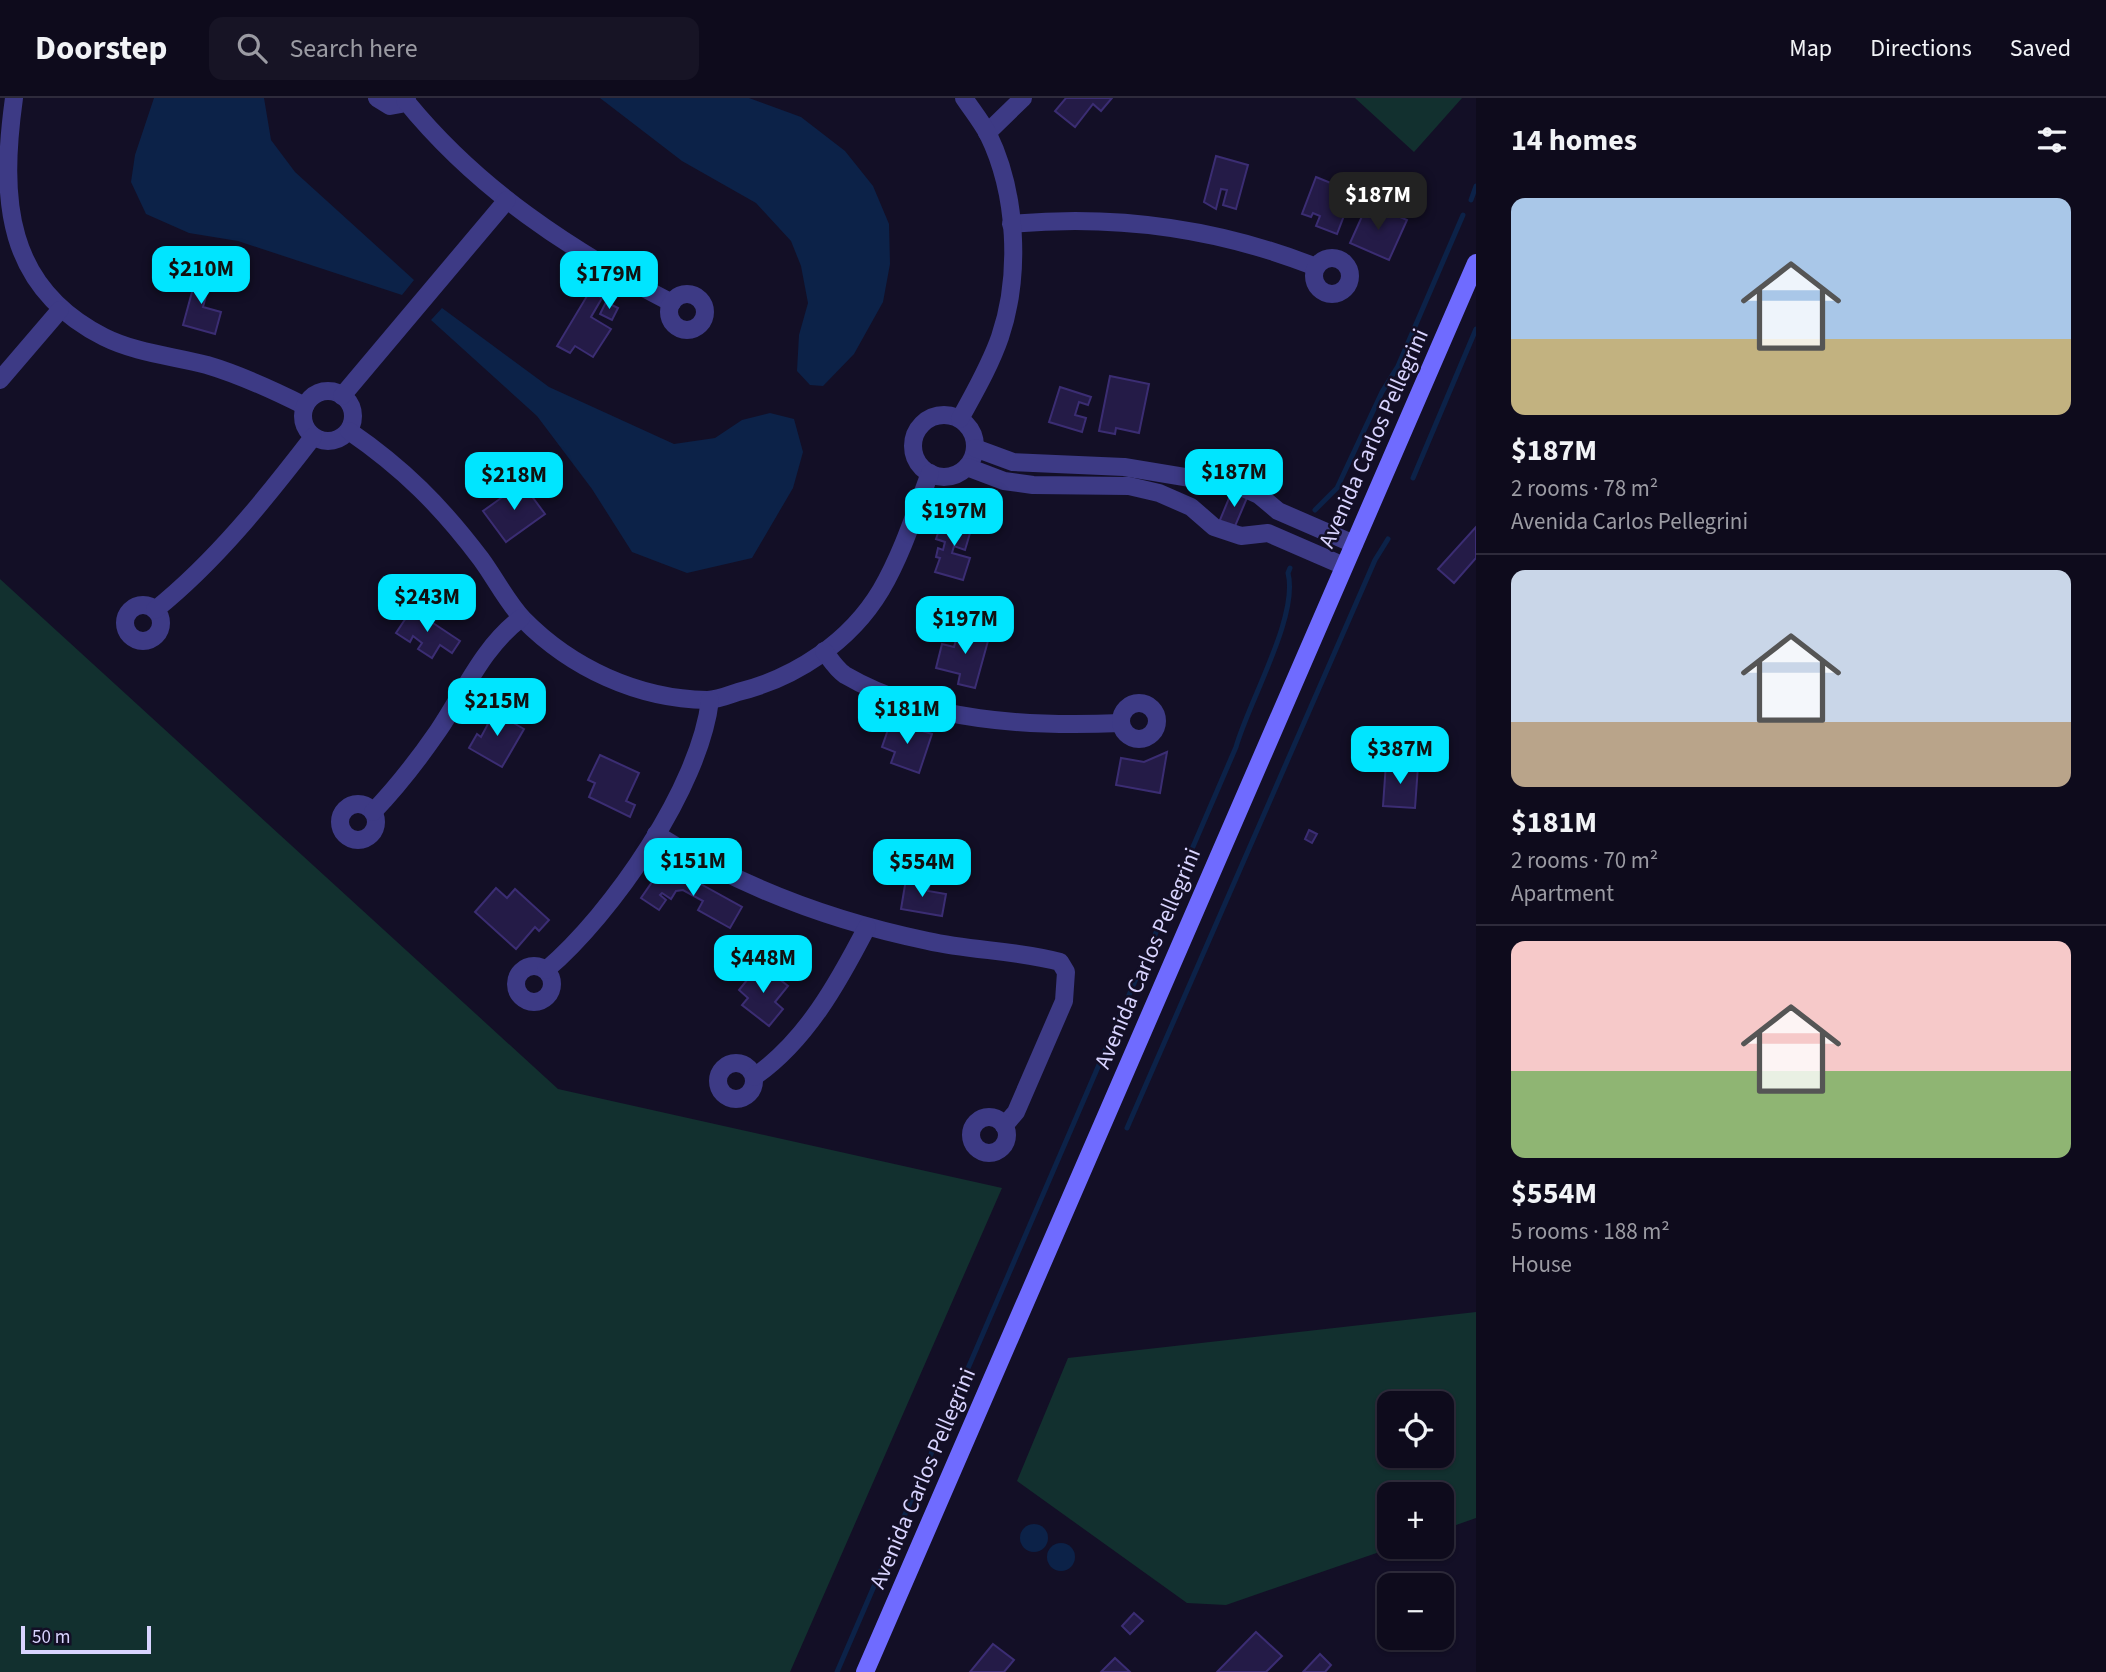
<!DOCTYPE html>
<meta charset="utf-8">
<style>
body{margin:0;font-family:"Source Sans 3",sans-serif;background:#171425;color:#f1f3f6;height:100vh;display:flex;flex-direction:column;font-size:26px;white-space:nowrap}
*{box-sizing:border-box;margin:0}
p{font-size:23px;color:#9b9ba3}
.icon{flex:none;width:38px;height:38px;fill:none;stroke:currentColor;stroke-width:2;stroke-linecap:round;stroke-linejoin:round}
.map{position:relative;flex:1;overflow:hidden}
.drawer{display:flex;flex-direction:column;background:#0e0b1c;width:630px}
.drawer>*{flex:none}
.controls{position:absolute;left:1377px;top:1293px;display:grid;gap:14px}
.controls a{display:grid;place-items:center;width:77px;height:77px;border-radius:14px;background:#0e0b1c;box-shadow:0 2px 5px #0004,0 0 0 2px #2e2b3b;font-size:35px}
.scale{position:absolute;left:21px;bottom:18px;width:130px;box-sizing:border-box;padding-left:7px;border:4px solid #d9d4ff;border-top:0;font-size:19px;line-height:24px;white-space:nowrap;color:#d9d4ff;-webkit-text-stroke:5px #130f26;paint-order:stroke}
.price{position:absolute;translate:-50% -60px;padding:0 16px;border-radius:14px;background:#00e5ff;color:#111;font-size:23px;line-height:46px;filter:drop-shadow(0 2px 4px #0008)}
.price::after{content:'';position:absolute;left:50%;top:42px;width:21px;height:16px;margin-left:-10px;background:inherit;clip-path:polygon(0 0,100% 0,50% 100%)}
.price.selected{background:#222;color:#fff}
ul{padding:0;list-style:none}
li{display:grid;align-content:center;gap:14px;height:371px;padding:0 35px}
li+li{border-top:2px solid #2e2b3b}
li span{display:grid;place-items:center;height:217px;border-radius:14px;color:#555}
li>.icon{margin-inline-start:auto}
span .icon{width:126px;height:126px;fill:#fffc;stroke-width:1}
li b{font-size:30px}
h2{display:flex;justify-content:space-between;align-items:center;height:84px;padding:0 35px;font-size:30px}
header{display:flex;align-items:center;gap:42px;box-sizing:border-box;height:98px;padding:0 35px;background:#0e0b1c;border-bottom:2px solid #2e2b3b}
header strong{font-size:33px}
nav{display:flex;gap:38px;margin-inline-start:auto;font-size:24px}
.search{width:490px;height:63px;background:#171425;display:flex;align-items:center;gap:18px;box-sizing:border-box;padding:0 24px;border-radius:14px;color:#9b9ba3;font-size:26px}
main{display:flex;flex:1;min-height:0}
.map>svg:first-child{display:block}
</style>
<header>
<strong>Doorstep</strong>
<div class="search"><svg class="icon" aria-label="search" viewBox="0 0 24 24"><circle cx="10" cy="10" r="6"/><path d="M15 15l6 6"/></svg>Search here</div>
<nav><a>Map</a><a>Directions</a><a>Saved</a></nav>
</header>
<main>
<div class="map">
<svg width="1476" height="1574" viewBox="0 0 1476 1574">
<rect width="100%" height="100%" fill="#130f26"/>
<g fill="#12302f" fill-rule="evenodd">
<path d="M1355 0H1462L1414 54Z"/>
<path d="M0 481 558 991 1002 1090 790 1574H0Z"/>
<path d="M1476 1214V1420L1442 1432V1396H1390V1449H1394L1226 1507 1187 1505 1017 1383 1068 1260ZM1390 1306H1442V1358H1390Z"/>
</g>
<g fill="#0c2248">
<path d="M154 0H264L271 42 295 74 414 182 402 197 238 143 189 135 146 116 131 84 135 57Z"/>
<path d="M600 0H749L801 19 845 53 873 88 889 126 890 166 883 204 854 256 823 288 810 287 797 273 799 237 808 205 801 168 791 143 756 105 682 63Z"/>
<path d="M442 210 549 289 674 346 715 340 742 322 770 315 794 321 803 354 793 390 752 460 687 475 632 454 592 391 537 318 431 222Z"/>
<circle cx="1034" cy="1440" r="14"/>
<circle cx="1061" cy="1459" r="14"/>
</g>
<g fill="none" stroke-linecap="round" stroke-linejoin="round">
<g stroke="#0c2248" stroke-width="5">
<path d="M1471 102 1476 88"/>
<path d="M1413 380 1476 231"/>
<path d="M1315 412 1337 390 1382 294 1398 268 1463 117"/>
<path d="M1127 1030 1375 462 1388 441"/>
<path d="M837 1574 1236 649C1249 603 1299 518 1288 475L1290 470"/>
</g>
</g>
<g fill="#241b47" stroke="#3b2d73" stroke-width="2">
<path d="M1066 0H1112L1101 13 1093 6 1075 29 1055 13Z"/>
<path d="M1216 58 1248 67 1236 111 1223 107 1227 92 1221 91 1216 111 1204 104Z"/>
<path d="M1316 79 1353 94 1337 136 1316 128 1320 118 1313 115 1311 119 1302 116Z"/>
<path d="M1368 105 1407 122 1389 162 1350 145Z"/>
<path d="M198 172 212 175 203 209 221 214 215 236 183 227Z"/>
<path d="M590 193 602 200 591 219 611 231 593 259 575 248 570 255 557 248Z"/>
<path d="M606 204 618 210 612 222 600 216Z"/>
<path d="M1110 278 1149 286 1139 335 1116 330 1115 336 1099 333Z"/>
<path d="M1060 289 1091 299 1088 307 1079 304 1075 317 1086 320 1082 334 1049 324Z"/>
<path d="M1237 381 1252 388 1230 440 1215 434Z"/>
<path d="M522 385 545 416 506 444 483 413Z"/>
<path d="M950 418 973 425 965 452 954 448 952 455 970 460 963 482 935 474 940 460 936 459 938 450 943 452 945 444 936 441 940 429 945 431Z"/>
<path d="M1476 429V460L1454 485 1438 471Z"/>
<path d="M412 511 460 543 452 555 440 547 432 560 418 551 422 545 413 538 410 544 396 535Z"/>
<path d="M979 529 991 532 975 590 958 586 960 576 936 570 942 546 954 549 959 531 977 535Z"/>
<path d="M487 610 524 631 502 669 469 650 477 636 481 639 488 626 480 622Z"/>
<path d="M891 623 932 636 919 675 891 665 895 654 882 649Z"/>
<path d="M1167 654 1160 695 1116 687 1121 660 1144 664Z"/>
<path d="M600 657 639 675 626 703 635 707 630 719 589 699 595 685 588 682Z"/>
<path d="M1386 665 1418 668 1415 710 1383 708Z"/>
<path d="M1309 732 1317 736 1312 745 1305 741Z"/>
<path d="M659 774 671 782 688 779 742 809 730 830 698 812 703 803 683 792 676 793 671 801 662 795 660 797 666 802 659 812 641 800Z"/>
<path d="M906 781 930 785 928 793 946 796 942 818 901 811Z"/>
<path d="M496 790 507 800 515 791 549 822 539 833 535 829 516 851 475 814Z"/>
<path d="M760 866 788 888 775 904 783 911 769 928 742 907 748 900 739 892Z"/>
<path d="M1134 1515 1143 1523 1130 1536 1122 1528Z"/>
<path d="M1256 1534 1282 1558 1266 1574H1217Z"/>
<path d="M993 1546 1014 1562 1004 1574H970Z"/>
<path d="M1320 1556 1331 1567 1325 1574H1303Z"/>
<path d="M1115 1560 1130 1574H1101Z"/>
</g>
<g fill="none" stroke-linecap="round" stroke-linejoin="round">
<g stroke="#3d3a85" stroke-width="18">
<path d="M14 0C0 101 5 189 104 239 136 255 173 258 207 267 241 277 273 292 305 308"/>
<path d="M377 0 390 8 401 6 407 0"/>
<path d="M405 2C477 91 571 153 672 205"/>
<path d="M987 35 1023 0"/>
<path d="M1011 126C1118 116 1217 130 1316 169"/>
<circle cx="1332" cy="178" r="18"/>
<circle cx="687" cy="214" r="18"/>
<path d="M0 282 60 212"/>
<circle cx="328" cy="318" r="25"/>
<path d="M342 298 507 102"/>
<circle cx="944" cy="348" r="31"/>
<path d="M960 321C974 295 990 268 1000 239 1021 177 1017 95 988 36 981 23 972 12 964 0"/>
<path d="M349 333C403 370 441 408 481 461 495 480 507 504 523 521 571 570 638 601 707 602 717 602 729 597 738 594 795 580 850 544 881 492 902 456 915 415 930 375"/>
<path d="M975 350 1013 364 1124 369 1239 388 1259 397 1278 413 1354 446"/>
<path d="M967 369 1004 383 1033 387 1129 388 1159 395 1191 409 1214 429 1241 438 1268 435 1344 468"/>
<circle cx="143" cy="525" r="18"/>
<path d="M155 512C216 463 266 400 313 339"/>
<path d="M824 553C830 561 837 572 845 577 926 624 1030 629 1121 625"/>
<circle cx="1139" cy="623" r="18"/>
<circle cx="358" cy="724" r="18"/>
<path d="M373 714C397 689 418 662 438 633 465 593 482 550 521 520"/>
<path d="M656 736C740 789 831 823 928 843 971 853 1017 852 1060 864L1066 874 1064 903 1016 1014 1004 1028"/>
<circle cx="534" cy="886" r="18"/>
<path d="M546 872C612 816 700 689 710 602"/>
<circle cx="736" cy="983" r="18"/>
<path d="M754 979C806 943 838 885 867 829"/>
<circle cx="989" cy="1037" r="18"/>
</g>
<path stroke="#6f6bff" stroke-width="18" d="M865 1574 1476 165"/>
</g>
<g text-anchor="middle" stroke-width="5" stroke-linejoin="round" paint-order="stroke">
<g font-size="23" fill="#d9d4ff" stroke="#130f26">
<text transform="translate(1373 340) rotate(-66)" y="8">Avenida Carlos Pellegrini</text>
<text transform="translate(1147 860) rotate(-67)" y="8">Avenida Carlos Pellegrini</text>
<text transform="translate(922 1380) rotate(-67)" y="8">Avenida Carlos Pellegrini</text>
</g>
</g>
</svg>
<div class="controls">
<a><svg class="icon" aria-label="locate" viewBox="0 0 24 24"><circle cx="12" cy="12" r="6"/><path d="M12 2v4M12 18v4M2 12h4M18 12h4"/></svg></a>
<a>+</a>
<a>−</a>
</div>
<div class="scale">50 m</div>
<b class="price selected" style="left:1378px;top:134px">$187M</b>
<b class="price" style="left:201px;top:208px">$210M</b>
<b class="price" style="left:609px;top:213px">$179M</b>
<b class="price" style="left:1234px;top:411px">$187M</b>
<b class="price" style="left:514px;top:414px">$218M</b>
<b class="price" style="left:954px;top:450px">$197M</b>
<b class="price" style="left:427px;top:536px">$243M</b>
<b class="price" style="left:965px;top:558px">$197M</b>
<b class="price" style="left:497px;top:640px">$215M</b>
<b class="price" style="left:907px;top:648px">$181M</b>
<b class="price" style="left:1400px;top:688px">$387M</b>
<b class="price" style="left:693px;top:800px">$151M</b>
<b class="price" style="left:922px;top:801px">$554M</b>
<b class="price" style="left:763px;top:897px">$448M</b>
</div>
<section class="drawer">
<h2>14 homes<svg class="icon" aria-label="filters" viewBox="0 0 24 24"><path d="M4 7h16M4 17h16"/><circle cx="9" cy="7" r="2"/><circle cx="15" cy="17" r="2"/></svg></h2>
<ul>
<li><span style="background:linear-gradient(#a9c7e8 65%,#c2b280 0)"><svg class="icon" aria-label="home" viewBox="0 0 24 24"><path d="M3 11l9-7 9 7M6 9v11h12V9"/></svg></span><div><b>$187M</b><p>2 rooms · 78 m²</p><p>Avenida Carlos Pellegrini</p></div></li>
<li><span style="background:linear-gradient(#c9d6e8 70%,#b9a48a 0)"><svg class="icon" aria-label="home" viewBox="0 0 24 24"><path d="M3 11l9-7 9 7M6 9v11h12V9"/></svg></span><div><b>$181M</b><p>2 rooms · 70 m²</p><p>Apartment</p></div></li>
<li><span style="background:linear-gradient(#f6c9c9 60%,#8fb573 0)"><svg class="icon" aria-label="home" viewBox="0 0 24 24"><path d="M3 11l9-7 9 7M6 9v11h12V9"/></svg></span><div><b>$554M</b><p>5 rooms · 188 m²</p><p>House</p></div></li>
</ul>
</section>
</main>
